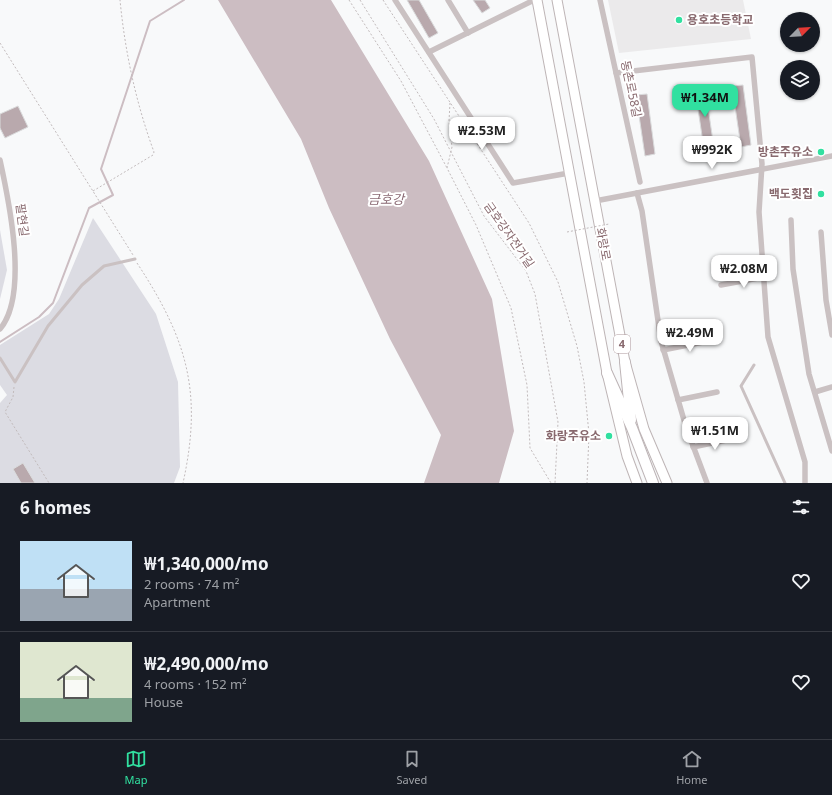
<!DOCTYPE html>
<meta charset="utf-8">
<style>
body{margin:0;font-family:"Noto Sans","Noto Sans KR",sans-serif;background:#20242c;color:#f1f3f6;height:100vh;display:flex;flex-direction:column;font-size:15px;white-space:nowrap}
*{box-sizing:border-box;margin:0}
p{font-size:13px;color:#9ea1a6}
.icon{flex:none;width:22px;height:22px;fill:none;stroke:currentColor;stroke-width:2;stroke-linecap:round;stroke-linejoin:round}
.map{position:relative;height:483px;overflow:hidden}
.side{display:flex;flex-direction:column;background:#171b24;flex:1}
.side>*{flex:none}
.needle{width:26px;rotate:66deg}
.buttons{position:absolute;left:780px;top:12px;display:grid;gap:8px}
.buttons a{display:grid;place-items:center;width:40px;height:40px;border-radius:50%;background:#171b24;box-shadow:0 1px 3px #0004;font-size:20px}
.price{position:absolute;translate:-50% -34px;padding:0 9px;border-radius:8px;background:#fff;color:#222;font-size:13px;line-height:26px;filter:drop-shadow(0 1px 2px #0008)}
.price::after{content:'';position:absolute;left:50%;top:24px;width:12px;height:9px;margin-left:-6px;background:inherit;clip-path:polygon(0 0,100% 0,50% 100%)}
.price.selected{background:#31e0a0;color:#111}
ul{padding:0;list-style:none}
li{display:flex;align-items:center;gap:12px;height:100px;padding:0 20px}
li+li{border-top:1px solid #363941}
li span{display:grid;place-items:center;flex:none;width:112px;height:80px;border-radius:0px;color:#555}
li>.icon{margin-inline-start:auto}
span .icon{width:48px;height:48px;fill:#fffc;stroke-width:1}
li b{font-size:17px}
h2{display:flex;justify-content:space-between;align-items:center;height:48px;padding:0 20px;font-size:17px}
.dock{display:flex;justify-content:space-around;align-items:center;height:56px;border-top:1px solid #363941;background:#171b24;font-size:11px;color:#9ea1a6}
.dock a{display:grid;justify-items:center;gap:2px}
.dock .selected{color:#31e0a0}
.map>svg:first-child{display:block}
</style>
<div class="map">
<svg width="832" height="483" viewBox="0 0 832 483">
<rect width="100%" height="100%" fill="#f8f9fa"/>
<path fill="#ebeaeb" d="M608 0H743L751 39 619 53Z"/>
<g fill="#dcdce3">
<path d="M93 218 156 314 178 382 180 467 174 483H0V403L7 395 0 385V345L49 314 59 299Z"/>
<path d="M0 230 7 270 0 299Z"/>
</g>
<path fill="#ccbdc2" d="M218 0H331L429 161 492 299 514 431 499 483H424L441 435 390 339 329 208 301 139Z"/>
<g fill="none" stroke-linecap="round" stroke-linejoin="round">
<path stroke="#ccbdc2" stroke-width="2" d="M0 342 39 317 53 303 89 208 113 195 101 169 150 21 184 0"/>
</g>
<g fill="#b9a9ad" stroke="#dadbdc">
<path d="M407 0H419L438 33 429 38Z"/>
<path d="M473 0H485L490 8 482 13Z"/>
<path d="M743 85 751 145 741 147 732 86Z"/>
<path d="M705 87 714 148 704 149 695 89Z"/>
<path d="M647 94 655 154 645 156 636 95Z"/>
<path d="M18 106 28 127 5 138 0 128V114Z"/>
<path d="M23 463 35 483H21L13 469Z"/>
</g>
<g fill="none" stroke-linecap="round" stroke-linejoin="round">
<g stroke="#beb5b6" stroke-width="11">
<g id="primary">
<path d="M537 0 607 373 627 456 637 483"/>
<path d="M557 0 625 362 644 429 667 483"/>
</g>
</g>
<g stroke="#bdb4b6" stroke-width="12">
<g id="highway">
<path d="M625 362 631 420"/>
<path d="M607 373 632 428 653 483"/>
</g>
</g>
<g stroke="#c2bbbc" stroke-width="1" stroke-dasharray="2 2" stroke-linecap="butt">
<path d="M349 0 401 81 447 168"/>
<path d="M360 0 434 119 484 216 526 271 535 294 558 422 555 483"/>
<path d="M383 0 529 223 558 282 577 346 584 382 589 434 587 483"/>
<path d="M0 43 133 255"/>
<path d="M450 103 449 121 452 147 447 168 476 225 511 308 527 385 530 448 551 483"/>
<path d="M93 191 153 155 154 152C136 103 125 52 120 0"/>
<path d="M137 263C187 339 203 392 183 483"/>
<path d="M14 387 13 397 5 412 49 483"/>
</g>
<g stroke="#cac1c2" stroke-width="3">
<path d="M0 358 15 382 48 326 82 285 104 266 135 259"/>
<path d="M754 365 741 386 785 483"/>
</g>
<g stroke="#cac1c2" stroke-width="5.5">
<path d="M395 0 513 183 569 173"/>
<path d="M448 0 468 33"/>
<path d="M600 0 640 182"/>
<path d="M429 52 534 0"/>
<path d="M616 73 752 57 762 164 759 212 768 337 805 462V483"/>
<path d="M0 160C9 201 29 295 0 329"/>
<path d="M637 193 642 211 661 341 686 427 707 483"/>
<path d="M595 201 832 156"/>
<path d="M791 220 793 269 809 374 832 451"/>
<path d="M821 232 826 300 832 335"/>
<path d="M721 285 764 277"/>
<path d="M663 350 713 340"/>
<path d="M815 392 832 387"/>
<path d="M678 400 717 392"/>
<path d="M693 447 731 439"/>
</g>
<use href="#primary" stroke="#fff" stroke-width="9"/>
<use href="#highway" stroke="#fff" stroke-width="10"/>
<path stroke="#c2bbbc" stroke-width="1" stroke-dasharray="2 2" stroke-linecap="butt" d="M567 232 609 224"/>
</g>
<g fill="#31e0a0" stroke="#fff" stroke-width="1.5">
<circle cx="679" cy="20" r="4"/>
<circle cx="821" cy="152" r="4"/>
<circle cx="821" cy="194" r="4"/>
<circle cx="609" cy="436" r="4"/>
</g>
<g text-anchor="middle" stroke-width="4" stroke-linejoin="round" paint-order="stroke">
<rect fill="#fff" stroke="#ac969a" stroke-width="1" x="614" y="335" width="16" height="18" rx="3"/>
<g font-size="11" font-weight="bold" fill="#88696e">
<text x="622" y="348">4</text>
</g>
<g font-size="12" font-weight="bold" fill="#88696e" stroke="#fff" text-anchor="end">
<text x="687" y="24" text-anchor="start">용호초등학교</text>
<text x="813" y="156">방촌주유소</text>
<text x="813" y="198">백도횟집</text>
<text x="601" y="440">화랑주유소</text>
</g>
<g font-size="12" fill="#88696e" stroke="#fff">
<text transform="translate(631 89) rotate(78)" y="4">동촌로58길</text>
<text transform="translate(22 220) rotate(83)" y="4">팔현길</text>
<text transform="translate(509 235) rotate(55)" y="4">금호강자전거길</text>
<text transform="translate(603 244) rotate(79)" y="4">화랑로</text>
</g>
<g font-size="13" font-style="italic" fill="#8a6a74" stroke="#fff">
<text x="386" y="204">금호강</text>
</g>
</g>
</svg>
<div class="buttons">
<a><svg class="needle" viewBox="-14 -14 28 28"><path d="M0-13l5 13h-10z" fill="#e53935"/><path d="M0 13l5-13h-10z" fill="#9ea1a6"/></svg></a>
<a><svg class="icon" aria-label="layers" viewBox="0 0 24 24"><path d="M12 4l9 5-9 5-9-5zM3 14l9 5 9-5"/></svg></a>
</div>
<b class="price selected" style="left:705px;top:118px">₩1.34M</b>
<b class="price" style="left:482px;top:151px">₩2.53M</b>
<b class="price" style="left:712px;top:170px">₩992K</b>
<b class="price" style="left:744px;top:289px">₩2.08M</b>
<b class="price" style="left:690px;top:353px">₩2.49M</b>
<b class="price" style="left:715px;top:451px">₩1.51M</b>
</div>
<section class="side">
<h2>6 homes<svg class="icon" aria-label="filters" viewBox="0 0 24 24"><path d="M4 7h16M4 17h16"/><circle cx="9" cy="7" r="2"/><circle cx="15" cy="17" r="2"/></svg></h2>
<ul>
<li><span style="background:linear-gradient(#bfe0f5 60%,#9aa5b1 0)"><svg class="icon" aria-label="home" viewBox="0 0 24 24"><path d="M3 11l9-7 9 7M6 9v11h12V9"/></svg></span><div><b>₩1,340,000/mo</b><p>2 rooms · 74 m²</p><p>Apartment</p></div><svg class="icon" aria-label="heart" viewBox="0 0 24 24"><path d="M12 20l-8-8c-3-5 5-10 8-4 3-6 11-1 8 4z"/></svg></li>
<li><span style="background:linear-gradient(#dfe7d0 70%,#7fa58c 0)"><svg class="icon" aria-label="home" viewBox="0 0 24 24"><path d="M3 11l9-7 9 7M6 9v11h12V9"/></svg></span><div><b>₩2,490,000/mo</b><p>4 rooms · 152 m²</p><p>House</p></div><svg class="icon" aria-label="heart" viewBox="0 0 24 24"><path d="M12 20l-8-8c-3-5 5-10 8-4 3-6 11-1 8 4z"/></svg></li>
</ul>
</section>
<nav class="dock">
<a class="selected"><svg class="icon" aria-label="map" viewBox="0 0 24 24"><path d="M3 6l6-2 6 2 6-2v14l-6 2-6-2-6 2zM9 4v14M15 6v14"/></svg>Map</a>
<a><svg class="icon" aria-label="saved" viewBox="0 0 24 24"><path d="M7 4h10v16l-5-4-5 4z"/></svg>Saved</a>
<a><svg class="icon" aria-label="home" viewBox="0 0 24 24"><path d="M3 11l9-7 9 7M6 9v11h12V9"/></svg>Home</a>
</nav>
